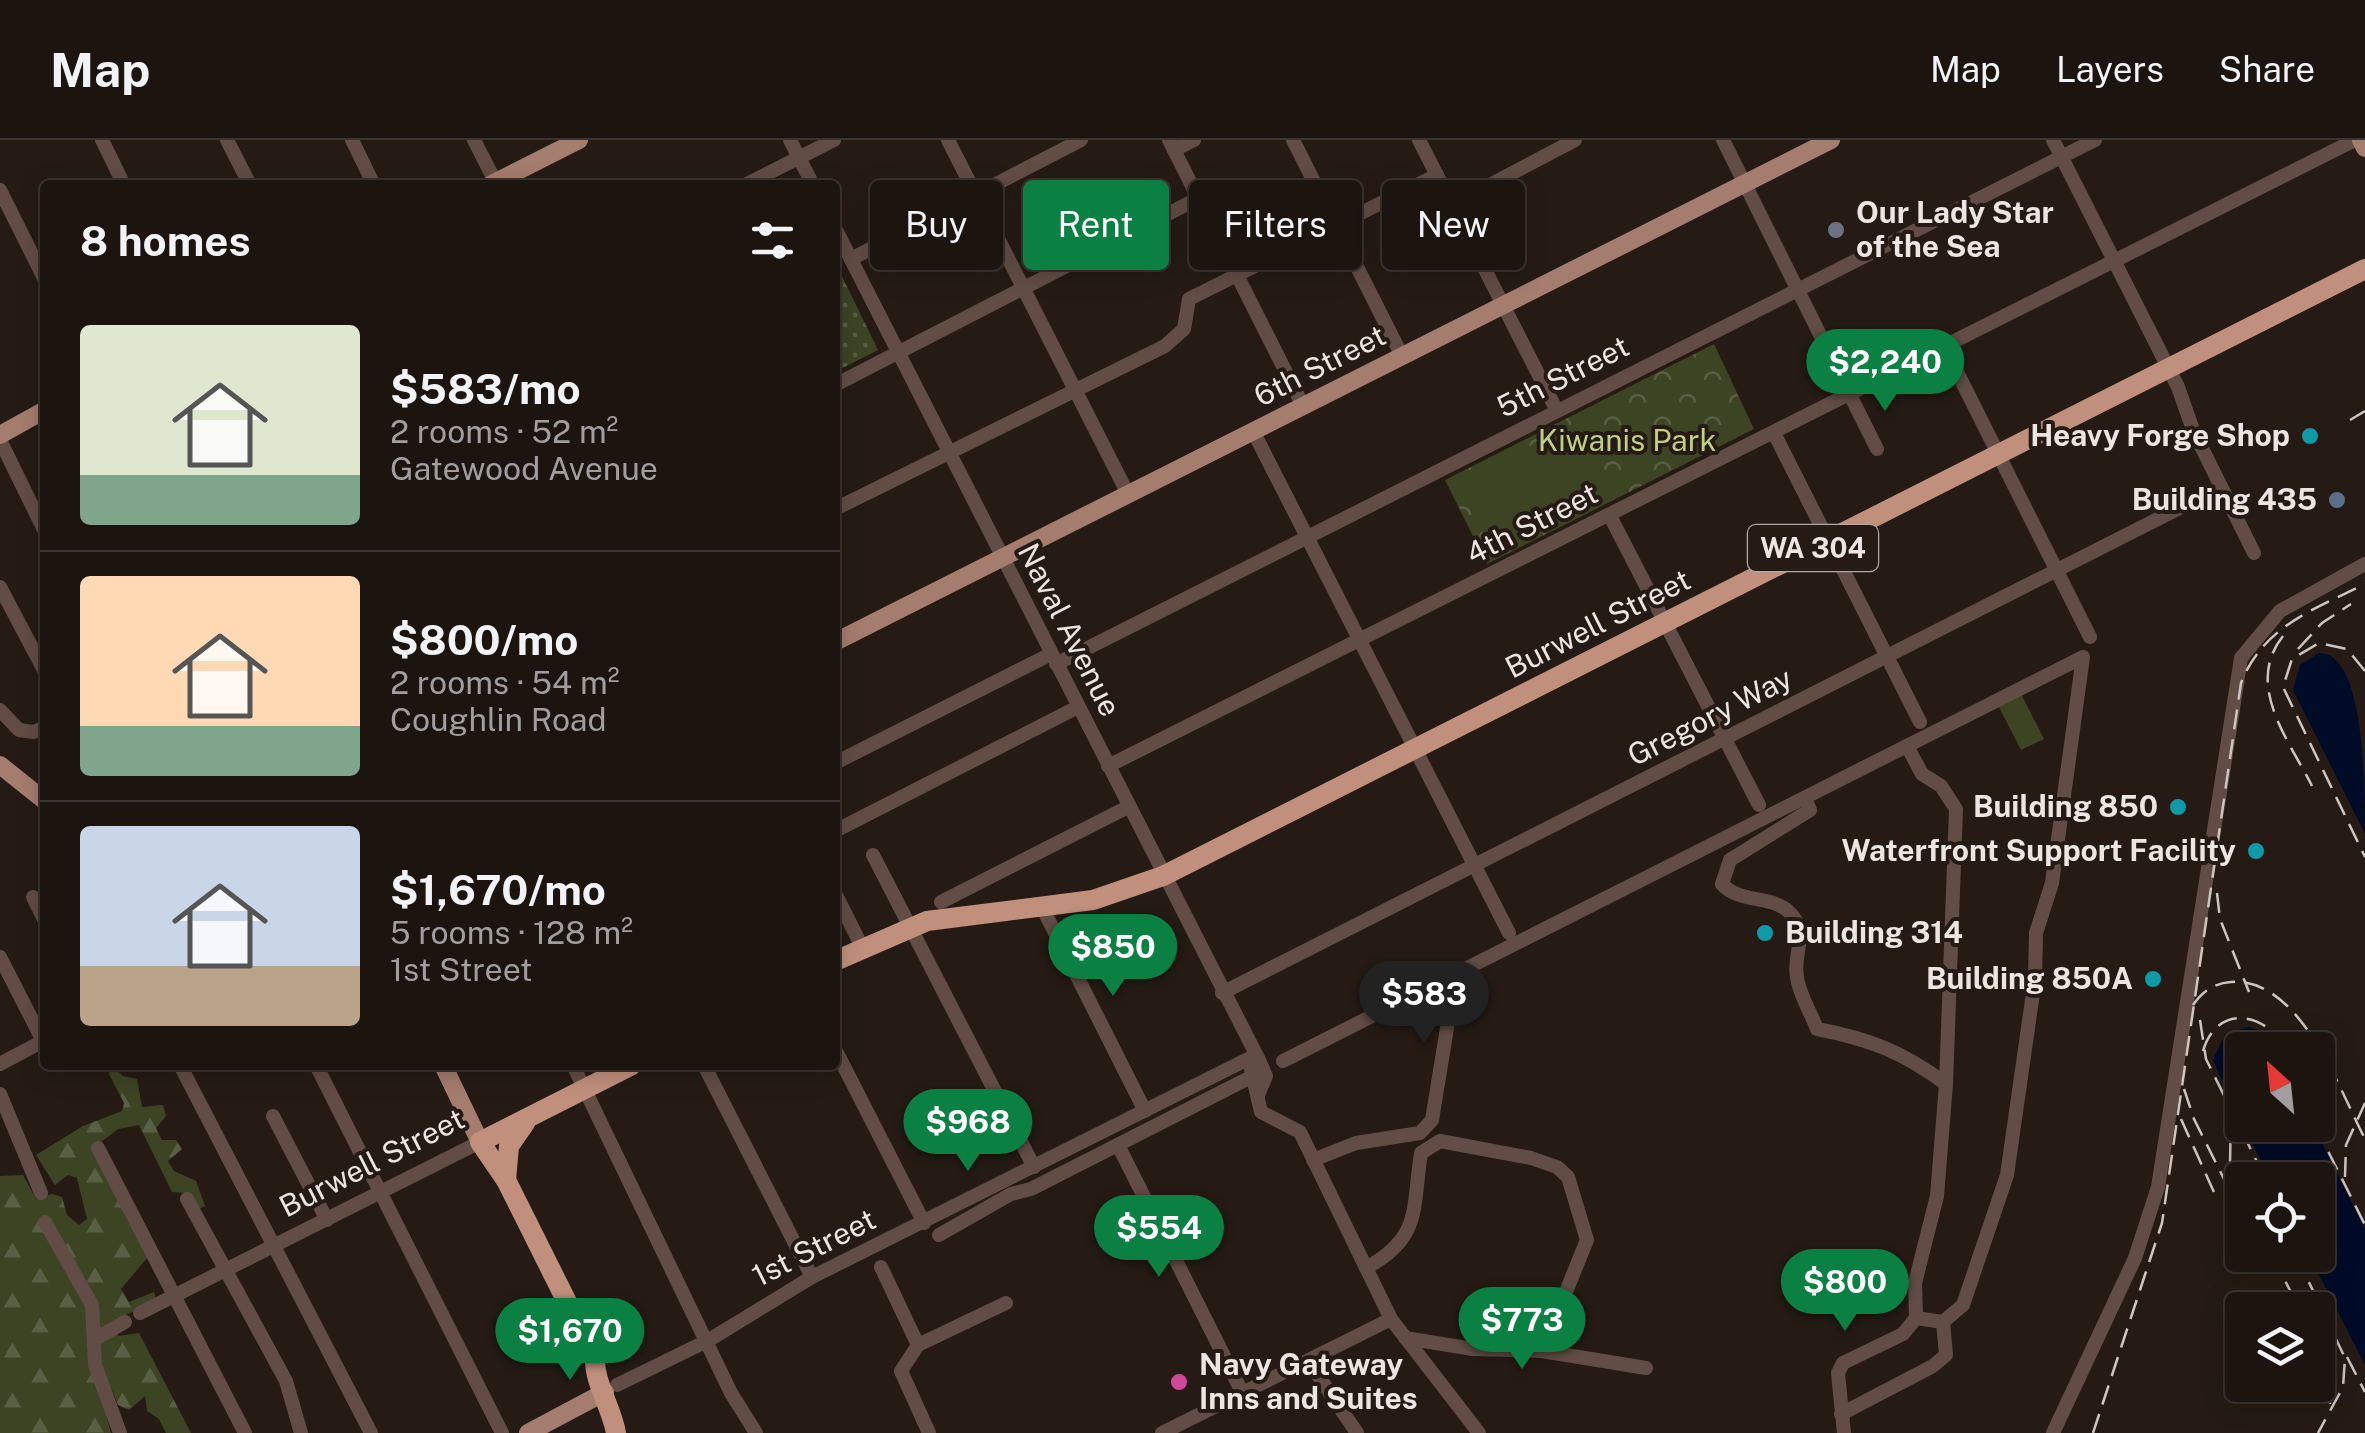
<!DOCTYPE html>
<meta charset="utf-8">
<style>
body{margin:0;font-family:"Public Sans",sans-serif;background:#29211d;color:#f1f3f6;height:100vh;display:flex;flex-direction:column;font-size:38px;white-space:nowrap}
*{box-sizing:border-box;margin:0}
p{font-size:32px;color:#a09e9e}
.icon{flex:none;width:55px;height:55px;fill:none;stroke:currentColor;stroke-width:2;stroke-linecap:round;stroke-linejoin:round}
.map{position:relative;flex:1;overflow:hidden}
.drawer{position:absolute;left:40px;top:40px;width:800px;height:890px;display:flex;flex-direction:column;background:#1c140f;border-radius:10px;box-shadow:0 5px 25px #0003,0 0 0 2px #3a332f}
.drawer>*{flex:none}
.guide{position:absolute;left:870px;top:40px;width:950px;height:90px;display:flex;gap:20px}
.needle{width:65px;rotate:333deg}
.tools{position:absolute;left:2225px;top:892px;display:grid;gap:20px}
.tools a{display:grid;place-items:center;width:110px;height:110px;border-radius:10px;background:#1c140f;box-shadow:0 5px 25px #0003,0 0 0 2px #3a332f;font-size:50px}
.price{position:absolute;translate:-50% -85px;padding:0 22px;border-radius:35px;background:#0b8043;color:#fff;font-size:32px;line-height:65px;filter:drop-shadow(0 2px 5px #0008)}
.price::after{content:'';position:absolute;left:50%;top:60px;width:30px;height:22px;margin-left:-15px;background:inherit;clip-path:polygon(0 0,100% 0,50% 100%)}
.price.current{background:#222;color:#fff}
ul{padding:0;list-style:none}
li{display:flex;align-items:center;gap:30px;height:250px;padding:0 40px}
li+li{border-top:2px solid #3a332f}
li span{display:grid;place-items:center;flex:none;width:280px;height:200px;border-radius:10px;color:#555}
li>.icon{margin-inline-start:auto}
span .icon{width:120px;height:120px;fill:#fffc;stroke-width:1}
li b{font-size:42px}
h2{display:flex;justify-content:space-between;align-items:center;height:120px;padding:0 40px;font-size:42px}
.tag{padding:0 35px;border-radius:10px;background:#1c140f;box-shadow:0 5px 25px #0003,0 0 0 2px #3a332f;font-size:35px;line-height:90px}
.tag.current{background:#0b8043;color:#fff}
header{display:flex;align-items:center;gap:60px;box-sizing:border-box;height:140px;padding:0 50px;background:#1c140f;border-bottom:2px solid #3a332f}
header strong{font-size:48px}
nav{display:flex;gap:55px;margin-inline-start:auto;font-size:35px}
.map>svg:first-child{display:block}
</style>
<header>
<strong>Map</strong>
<nav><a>Map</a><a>Layers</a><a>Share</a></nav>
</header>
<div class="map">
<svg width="2365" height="1293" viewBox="0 0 2365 1293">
<defs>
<pattern id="grass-dots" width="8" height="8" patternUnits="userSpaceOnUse" patternTransform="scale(2.5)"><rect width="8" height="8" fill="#3d4424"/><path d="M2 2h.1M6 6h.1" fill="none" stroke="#595f44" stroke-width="1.8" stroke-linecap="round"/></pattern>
<pattern id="forest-firs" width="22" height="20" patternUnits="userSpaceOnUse" patternTransform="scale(2.5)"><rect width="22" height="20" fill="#3d4424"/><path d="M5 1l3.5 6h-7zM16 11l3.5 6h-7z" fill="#595f44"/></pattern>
<pattern id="park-crowns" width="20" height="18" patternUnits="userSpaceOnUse" patternTransform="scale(2.5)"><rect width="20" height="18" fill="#3d4424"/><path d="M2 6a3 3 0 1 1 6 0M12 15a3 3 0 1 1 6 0" fill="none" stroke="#595f44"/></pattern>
</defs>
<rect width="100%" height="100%" fill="#251b14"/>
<path fill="url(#grass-dots)" d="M835 122 878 210 835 232Z"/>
<path fill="url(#forest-firs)" d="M111 925 123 936 137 939 142 967 163 965 166 976 156 988 162 1000H176L182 1009 168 1021 174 1031 196 1041 205 1066 199 1069 188 1053 172 1052 139 985 118 989 93 1008 147 1118 121 1149 129 1162 154 1152 156 1160 116 1180 118 1196 139 1193 191 1293H166L159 1279 147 1271 145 1256 129 1270 118 1265 112 1250 100 1253 111 1293H0V1036L23 1035 36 1059 52 1054 62 1057 67 1075 79 1085 87 1079 77 1038 68 1035 55 1045 36 1015 83 986 122 971 124 963 109 934Z"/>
<path fill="url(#park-crowns)" d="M1714 204 1754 289 1487 424 1445 340Z"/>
<g fill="#3d4424">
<path d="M1578 281 1584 283 1615 353 1492 413 1458 343Z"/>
<path d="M2021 554 2044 599 2021 610 1998 565Z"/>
</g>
<g fill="#000b28">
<path d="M2319 513C2365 511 2365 650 2365 694L2293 550 2300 525Z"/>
<path d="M2249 887 2262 892 2275 910H2242V985L2213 920 2225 894Z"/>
<path d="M2243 985H2313L2365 1089V1225L2309 1115H2318V1040H2271Z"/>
</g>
<path fill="#251b14" d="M2365 951V1026L2335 966Z"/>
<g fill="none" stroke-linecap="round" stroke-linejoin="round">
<g stroke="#614d46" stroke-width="14">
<path d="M102 0 124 45"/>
<path d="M227 0 250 45"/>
<path d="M352 0 374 45"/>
<path d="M474 0 497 45"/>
<path d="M790 0 813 45"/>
<path d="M948 0 1128 354"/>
<path d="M1169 0 1303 266"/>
<path d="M1293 0 1402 216"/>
<path d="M1419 0 1557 271"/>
<path d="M1723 0 1877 309"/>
<path d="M2053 0 2178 247 2193 290 2254 413"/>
<path d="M1174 10 1194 0"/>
<path d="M745 45 834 0"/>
<path d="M0 50 45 140"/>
<path d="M1452 65 1575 0"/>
<path d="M835 88 1259 920 1266 936 1258 955"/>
<path d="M851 119 1081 0"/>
<path d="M1944 206 2090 497"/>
<path d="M835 245 1197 59"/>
<path d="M1253 291 1509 793"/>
<path d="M1775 295 1920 582"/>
<path d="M0 300 45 392"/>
<path d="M835 369 1165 206 1184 189 1189 159 1437 35"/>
<path d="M1610 376 1759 665"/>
<path d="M0 447 45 532"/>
<path d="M1056 524 2095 0"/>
<path d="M0 570 19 590 34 592 45 587"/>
<path d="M1907 606 1922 634 1941 646 1956 669 1946 944 1937 1056 1915 1143 1916 1178"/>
<path d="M835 623 1051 514"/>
<path d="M1108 626 2355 0"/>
<path d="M1805 658 1810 670 1730 720 1722 744C1739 763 1768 755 1787 770 1812 791 1792 812 1797 837 1799 854 1811 873 1817 889 1870 899 1903 912 1946 944"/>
<path d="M835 691 1078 567"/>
<path d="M873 715 1034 1027"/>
<path d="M835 753 862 807"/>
<path d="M33 757 45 781"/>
<path d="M941 762 1128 667"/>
<path d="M1042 767 1145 971"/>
<path d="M0 817 43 901"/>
<path d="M1222 853 2221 347"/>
<path d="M835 909 924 1083"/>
<path d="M1254 916 1250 925 1261 972 1300 992 1391 1179 1479 1293"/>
<path d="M1283 921 2083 517 2052 743 2036 793 2035 839 2007 1035 1963 1165 1943 1182 1946 1215 1933 1226 1841 1274"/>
<path d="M0 924 45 900"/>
<path d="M180 925 371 1293"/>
<path d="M316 925 502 1293"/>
<path d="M573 925 731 1253 756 1293"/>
<path d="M704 925 812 1137"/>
<path d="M0 954 41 1053"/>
<path d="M273 976 327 1080"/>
<path d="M1118 1005 1243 1254"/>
<path d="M98 1008 245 1293"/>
<path d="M1313 1020 1356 1003 1420 993 1432 980 1456 833"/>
<path d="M187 1059 286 1241 301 1293"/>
<path d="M45 1082 92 1165 95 1225 120 1293"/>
<path d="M939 1095 1011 1054 1031 1049 1249 938"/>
<path d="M881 1127 918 1205 901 1231 929 1293"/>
<path d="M1366 1128C1422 1097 1412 1070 1421 1013L1440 1001 1531 1018 1557 1027 1568 1037 1587 1100 1542 1211"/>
<path d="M140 1173 480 1002"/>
<path d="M97 1198 125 1182"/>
<path d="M1405 1198 1473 1209 1542 1211 1646 1228"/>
<path d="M918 1205 1006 1163"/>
<path d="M1309 1222 1357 1293"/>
<path d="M617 1245 709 1200 812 1137 1254 916"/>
<path d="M1162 1293 1391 1179"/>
<path d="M1844 1293 1838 1233 1843 1223 1903 1194 1916 1178 1943 1182"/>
<path d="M2053 1293 2135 1118 2158 1047 2241 518 2280 471 2365 424"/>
</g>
<g stroke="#a57d6e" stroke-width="18">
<path d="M2361 0 2365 8"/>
<path d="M490 45 579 0"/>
<path d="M0 295 45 270"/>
<path d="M835 502 1831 0"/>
<path d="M0 625 45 661"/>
<path d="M443 925 480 1002"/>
<path d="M528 1293 605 1252"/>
</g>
<g stroke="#c1907d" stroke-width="20">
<path d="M835 821 927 781 1093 760 1163 736 2365 129"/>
<path d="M506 1040 509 1006 525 983"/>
<path d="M616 1293C612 1268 594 1243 595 1218L506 1040 480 1002 632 925"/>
</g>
<g stroke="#cdc5c0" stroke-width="2.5" stroke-dasharray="20 10" stroke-linecap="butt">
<path d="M2350 280 2365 271"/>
<path d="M2283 496C2244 545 2289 600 2312 646"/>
<path d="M2298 509 2322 483 2351 464"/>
<path d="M2365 531 2347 509 2319 503 2292 519 2283 547 2365 717"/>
<path d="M2217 753 2220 779 2249 852"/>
<path d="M2193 865C2202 852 2214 843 2231 842 2300 837 2339 949 2365 999"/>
<path d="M2200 880 2206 919 2266 1040"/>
<path d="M2203 911C2217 863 2267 872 2286 910"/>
<path d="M2184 949 2194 979 2242 1075"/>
<path d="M2231 973 2230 1024 2236 1042"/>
<path d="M2181 979 2218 1061"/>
<path d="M2315 985 2365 1085"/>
<path d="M2345 1037 2346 1005 2365 963"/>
<path d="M2272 1115 2300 1170"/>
<path d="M2296 1115 2345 1218 2343 1247 2318 1293"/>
<path d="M2318 1204 2329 1234 2330 1264"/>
<path d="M2347 1217 2365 1252"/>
<path d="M2093 1293 2162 1083 2241 543C2263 486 2315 469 2365 444"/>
</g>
</g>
<circle fill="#6b7280" stroke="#251b14" stroke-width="4" cx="1836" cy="90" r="10"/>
<g fill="#0f9aa8" stroke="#251b14" stroke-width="4">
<circle cx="2310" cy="296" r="10"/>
<circle cx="2178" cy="667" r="10"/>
<circle cx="2256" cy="711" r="10"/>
<circle cx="1765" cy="793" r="10"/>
<circle cx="2153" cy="839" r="10"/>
</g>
<circle fill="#5c6f8a" stroke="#251b14" stroke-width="4" cx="2337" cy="360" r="10"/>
<circle fill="#d1479c" stroke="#251b14" stroke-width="4" cx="1179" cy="1242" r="10"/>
<g text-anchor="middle" stroke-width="8" stroke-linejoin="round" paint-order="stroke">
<rect fill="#251b14" stroke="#b1a8a4" stroke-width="2.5" x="1748" y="385" width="130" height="46" rx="8"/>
<g font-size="28" font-weight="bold" fill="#ede5e1">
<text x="1813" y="418">WA 304</text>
</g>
<g font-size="30" font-weight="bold" fill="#ede5e1" stroke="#251b14" text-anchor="end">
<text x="1856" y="83" text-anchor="start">Our Lady Star<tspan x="1856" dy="34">of the Sea</tspan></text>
<text x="2290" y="306">Heavy Forge Shop</text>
<text x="2317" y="370">Building 435</text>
<text x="2158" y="677">Building 850</text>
<text x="2236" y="721">Waterfront Support Facility</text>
<text x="1785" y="803" text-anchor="start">Building 314</text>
<text x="2133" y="849">Building 850A</text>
<text x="1199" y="1235" text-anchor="start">Navy Gateway<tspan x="1199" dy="34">Inns and Suites</tspan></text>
</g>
<g font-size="30" fill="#ede5e1" stroke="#251b14">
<text transform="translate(1320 226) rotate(-27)" y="10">6th Street</text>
<text transform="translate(1563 237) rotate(-27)" y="10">5th Street</text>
<text transform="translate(1532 384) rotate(-27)" y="10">4th Street</text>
<text transform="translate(1598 484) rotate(-27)" y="10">Burwell Street</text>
<text transform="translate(1069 490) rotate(63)" y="10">Naval Avenue</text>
<text transform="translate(1710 577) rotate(-27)" y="10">Gregory Way</text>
<text transform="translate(372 1023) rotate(-27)" y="10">Burwell Street</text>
<text transform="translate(814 1108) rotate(-27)" y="10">1st Street</text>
</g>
<g font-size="30" fill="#bfcf88" stroke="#251b14">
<text x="1627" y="311">Kiwanis Park</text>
</g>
</g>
</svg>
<div class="tools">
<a><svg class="needle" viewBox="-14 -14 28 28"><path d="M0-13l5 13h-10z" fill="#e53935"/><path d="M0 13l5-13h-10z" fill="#a09e9e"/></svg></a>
<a><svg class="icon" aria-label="locate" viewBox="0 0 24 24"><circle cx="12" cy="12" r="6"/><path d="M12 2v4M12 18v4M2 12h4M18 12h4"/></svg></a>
<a><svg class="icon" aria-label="layers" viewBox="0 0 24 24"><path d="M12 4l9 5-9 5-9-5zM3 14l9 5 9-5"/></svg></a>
</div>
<b class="price" style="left:1885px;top:274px">$2,240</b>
<b class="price" style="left:1113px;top:859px">$850</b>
<b class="price current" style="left:1424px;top:906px">$583</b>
<b class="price" style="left:968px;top:1034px">$968</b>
<b class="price" style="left:1159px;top:1140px">$554</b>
<b class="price" style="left:1845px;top:1194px">$800</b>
<b class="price" style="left:1522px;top:1232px">$773</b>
<b class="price" style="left:570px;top:1243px">$1,670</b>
<div class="guide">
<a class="tag">Buy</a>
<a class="tag current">Rent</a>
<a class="tag">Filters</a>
<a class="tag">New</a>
</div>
<section class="drawer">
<h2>8 homes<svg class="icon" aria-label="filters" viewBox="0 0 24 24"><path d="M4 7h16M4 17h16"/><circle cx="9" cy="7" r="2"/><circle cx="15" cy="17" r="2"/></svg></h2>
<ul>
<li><span style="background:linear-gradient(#dfe7d0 75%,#7fa58c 0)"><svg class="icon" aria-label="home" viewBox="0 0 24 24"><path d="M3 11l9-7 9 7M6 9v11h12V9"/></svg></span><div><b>$583/mo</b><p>2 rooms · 52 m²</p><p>Gatewood Avenue</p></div></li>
<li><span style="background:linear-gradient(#ffd9b3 75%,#7fa58c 0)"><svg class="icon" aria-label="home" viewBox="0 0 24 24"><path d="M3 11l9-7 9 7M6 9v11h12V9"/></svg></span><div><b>$800/mo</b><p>2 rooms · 54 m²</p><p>Coughlin Road</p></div></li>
<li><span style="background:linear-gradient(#c9d6e8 70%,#b9a48a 0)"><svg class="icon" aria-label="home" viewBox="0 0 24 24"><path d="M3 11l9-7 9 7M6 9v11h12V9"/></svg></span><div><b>$1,670/mo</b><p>5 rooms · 128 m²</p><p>1st Street</p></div></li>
</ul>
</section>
</div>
